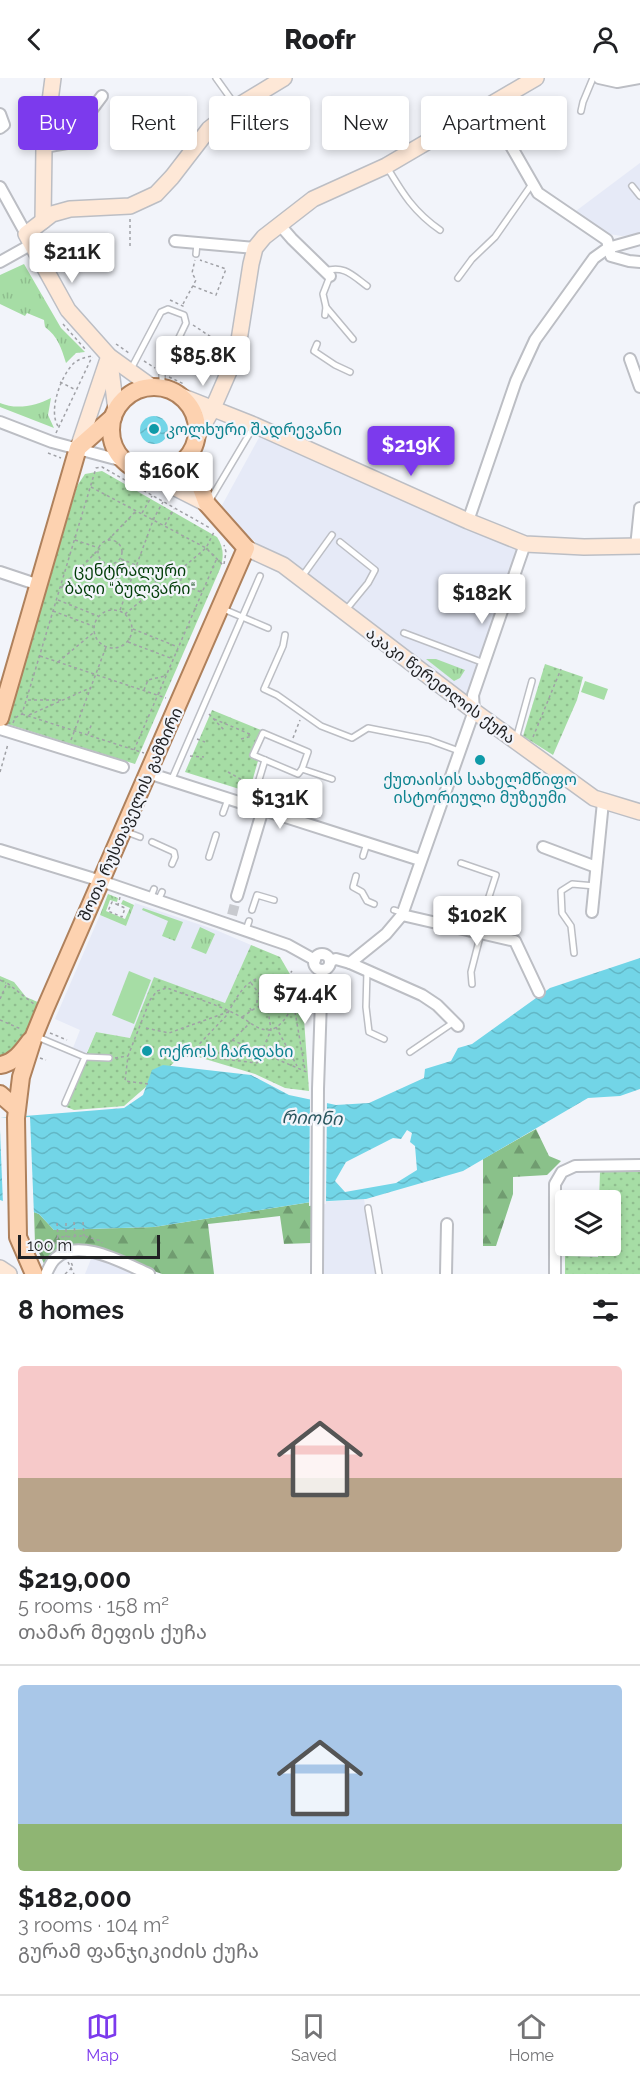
<!DOCTYPE html>
<meta charset="utf-8">
<style>
body{margin:0;font-family:Raleway,"Noto Sans Georgian",sans-serif;background:#f6f6f6;color:#202124;height:100vh;display:flex;flex-direction:column;font-size:22px;white-space:nowrap}
*{box-sizing:border-box;margin:0}
p{font-size:20px;color:#757577}
.icon{flex:none;width:33px;height:33px;fill:none;stroke:currentColor;stroke-width:2;stroke-linecap:round;stroke-linejoin:round}
.map{position:relative;height:1196px;overflow:hidden}
.side{display:flex;flex-direction:column;background:#fff;flex:1}
.side>*{flex:none}
.hud{position:absolute;left:18px;top:18px;width:604px;height:54px;display:flex;gap:12px}
.controls{position:absolute;left:555px;top:1112px;display:grid;gap:12px}
.controls a{display:grid;place-items:center;width:66px;height:66px;border-radius:6px;background:#fff;box-shadow:0 3px 9px #0003;font-size:30px}
.scale{position:absolute;left:18px;bottom:15px;width:142px;box-sizing:border-box;padding-left:6px;border:3px solid #202123;border-top:0;font-size:16px;line-height:21px;white-space:nowrap;color:#202123;-webkit-text-stroke:4px #f2f4fa;paint-order:stroke}
.price{position:absolute;translate:-50% -51px;padding:0 14px;border-radius:6px;background:#fff;color:#222;font-size:20px;line-height:39px;filter:drop-shadow(0 2px 3px #0008)}
.price::after{content:'';position:absolute;left:50%;top:36px;width:18px;height:14px;margin-left:-9px;background:inherit;clip-path:polygon(0 0,100% 0,50% 100%)}
.price.active{background:#7c3aed;color:#fff}
ul{padding:0;list-style:none}
li{display:grid;align-content:center;gap:12px;height:318px;padding:0 18px}
li+li{border-top:2px solid #e0e0e0}
li span{display:grid;place-items:center;height:186px;border-radius:6px;color:#555}
li>.icon{margin-inline-start:auto}
span .icon{width:108px;height:108px;fill:#fffc;stroke-width:1}
li b{font-size:26px}
h2{display:flex;justify-content:space-between;align-items:center;height:72px;padding:0 18px;font-size:26px}
.chip{padding:0 21px;border-radius:6px;background:#fff;box-shadow:0 3px 9px #0003;font-size:21px;line-height:54px}
.chip.active{background:#7c3aed;color:#fff}
header{display:flex;justify-content:space-between;align-items:center;height:78px;padding:0 18px;background:#fff;font-size:27px;font-weight:800}
.dock{display:flex;justify-content:space-around;align-items:center;height:84px;border-top:2px solid #e0e0e0;background:#fff;font-size:16px;color:#757577}
.dock a{display:grid;justify-items:center;gap:3px}
.dock .active{color:#7c3aed}
.map>svg:first-child{display:block}
</style>
<header><svg class="icon" aria-label="back" viewBox="0 0 24 24"><path d="M15 5l-7 7 7 7"/></svg>Roofr<svg class="icon" aria-label="person" viewBox="0 0 24 24"><circle cx="12" cy="8" r="4"/><path d="M4 21q1-7 8-7t8 7"/></svg></header>
<div class="map">
<svg width="640" height="1196" viewBox="0 0 640 1196">
<defs>
<pattern id="grass-tufts" width="24" height="20" patternUnits="userSpaceOnUse" patternTransform="scale(1.5)"><rect width="24" height="20" fill="#a6dda5"/><path d="M3 7l-1-3M5 7V3M7 7l1-3M15 17l-1-3M17 17v-4M19 17l1-3" fill="none" stroke="#8fbd8e"/></pattern>
<pattern id="forest-firs" width="22" height="20" patternUnits="userSpaceOnUse" patternTransform="scale(1.5)"><rect width="22" height="20" fill="#8ac18a"/><path d="M5 1l3.5 6h-7zM16 11l3.5 6h-7z" fill="#709c70"/></pattern>
<pattern id="park-dots" width="8" height="8" patternUnits="userSpaceOnUse" patternTransform="scale(1.5)"><rect width="8" height="8" fill="#a6dda5"/><path d="M2 2h.1M6 6h.1" fill="none" stroke="#8fbd8e" stroke-width="1.8" stroke-linecap="round"/></pattern>
<pattern id="water-waves" width="16" height="10" patternUnits="userSpaceOnUse" patternTransform="scale(1.5)"><rect width="16" height="10" fill="#72d5e7"/><path d="M0 5q4-4 8 0t8 0" fill="none" stroke="#62b7c6"/></pattern>
</defs>
<rect width="100%" height="100%" fill="#f2f4fa"/>
<g fill="#e6eaf7">
<path d="M640 85V154L633 157 622 158 602 155 576 133Z"/>
<path d="M262 354 518 467 465 624 227 442 221 429Z"/>
<path d="M135 825 216 852 251 867 225 925 130 960 96 954 86 976 73 970 80 952 55 941 100 837 126 848Z"/>
<path d="M364 1121 376 1196H322V1124Z"/>
<path d="M93 1176 141 1196H85Z"/>
</g>
<g fill="url(#grass-tufts)">
<path d="M24 186 61 250 85 274 76 275 66 285C61 269 58 259 45 249L44 242 27 235 25 238 0 226V197Z"/>
<path d="M51 320 48 337 54 350 0 329V325C16 332 36 328 51 320Z"/>
<path d="M426 581H436L465 592 460 600 454 603Z"/>
<path d="M108 816 118 820 117 824 110 822 106 833 125 841 130 830 121 826 123 822 134 827 126 848 100 837Z"/>
<path d="M143 830 183 844 175 863 162 858 168 843 142 832Z"/>
<path d="M200 849 215 856 206 876 191 870Z"/>
</g>
<g fill="url(#forest-firs)">
<path d="M536 1051 549 1078 561 1083 547 1097 513 1099V1116L496 1168H483V1081Z"/>
<path d="M311 1124V1165L284 1166 280 1138 208 1146 214 1196H162L93 1171 76 1169 46 1190 35 1166 34 1134 39 1136 54 1152 154 1149Z"/>
</g>
<g fill="url(#park-dots)">
<path d="M102 393 217 459C224 470 224 479 220 491L135 686 7 646 77 408 85 396Z"/>
<path d="M545 586 583 599 577 622 553 677 523 658Z"/>
<path d="M212 632 261 652 249 678 258 683 249 714 185 694Z"/>
<path d="M251 867 280 879 298 910 303 926 309 1013 285 1010 255 996 185 975 124 1028 74 1032 64 1028 96 954 130 960 154 899 225 925Z"/>
<path d="M0 898 14 904 26 919 40 925C29 951 25 966 0 981Z"/>
<path d="M600 1094H640V1196H565V1178L598 1179V1167H610V1122H599Z"/>
</g>
<g fill="#a6dda5">
<path d="M585 603 608 611 604 622 581 614Z"/>
<path d="M129 893 151 902 134 946 112 937Z"/>
</g>
<g fill="url(#water-waves)" fill-rule="evenodd">
<circle cx="154" cy="352" r="14"/>
<path d="M640 880V1011L620 1018 588 1020 463 1093 366 1121 311 1124 154 1149 54 1152 39 1136 0 1122V1040L124 1030 143 1017 152 992 163 987 251 997 289 1017 336 1027 369 1025 424 1000 425 991 451 983 458 970 472 966 550 910ZM407 1052 412 1055 410 1064 415 1068 417 1092 396 1105 345 1114 335 1103 346 1084 393 1060 401 1061Z"/>
</g>
<g fill="#f2f4fa">
<path d="M310 1019 327 1022 326 1126 309 1128Z"/>
<path d="M30 1039 34 1137 3 1126 0 1052V1040Z"/>
</g>
<g fill="none" stroke-linecap="round" stroke-linejoin="round">
<path stroke="#c8cacf" stroke-width="10" stroke-dasharray="10 5" stroke-linecap="butt" d="M232 837 237 818"/>
<g stroke="#bcbec4" stroke-width="8">
<g id="lane">
<path d="M216 0 236 28"/>
<path d="M581 33 583 24 593 0"/>
<path d="M387 89C403 116 414 134 440 152"/>
<path d="M632 108 640 118"/>
<path d="M196 176 197 165"/>
<path d="M325 193C344 187 352 197 367 208"/>
<path d="M458 200 472 181 495 159 532 106"/>
<path d="M326 229 353 261"/>
<path d="M325 237 326 229 323 216 330 198"/>
<path d="M317 266 314 273 335 287 350 294"/>
<path d="M131 291 161 234 168 231 184 237 186 245 162 295V309"/>
<path d="M210 422 254 348"/>
<path d="M340 464 375 492 368 505 345 533"/>
<path d="M301 500 332 457"/>
<path d="M221 530 268 550"/>
<path d="M404 555 484 585"/>
<path d="M285 557 283 568 264 611 277 617 321 648 352 660 368 650 429 662 459 673"/>
<path d="M516 661 532 603"/>
<path d="M265 682 253 677 263 655 308 674 302 691"/>
<path d="M171 703 260 498"/>
<path d="M251 728 265 682 298 696 302 691 332 701"/>
<path d="M223 735 228 721"/>
<path d="M124 753 140 759"/>
<path d="M152 764 174 774 175 779 172 786"/>
<path d="M363 778 367 765"/>
<path d="M209 779 216 757"/>
<path d="M461 785 496 797 485 831"/>
<path d="M356 798 353 809 362 814 367 823 374 826"/>
<path d="M150 821 154 811"/>
<path d="M158 823 162 814"/>
<path d="M252 832 257 817 274 822"/>
<path d="M394 832 403 835"/>
<path d="M246 852 249 843"/>
<path d="M574 875 571 848 562 835 561 813 572 806 595 808"/>
<path d="M367 893 366 929 369 954 384 961"/>
<path d="M472 906 471 894 481 855"/>
<path d="M35 958 85 979 65 1025"/>
<path d="M410 974 454 944"/>
<path d="M85 979 109 980"/>
<path d="M368 1130 379 1196"/>
</g>
</g>
<g stroke="#bcbec4" stroke-width="14">
<g id="street">
<path d="M599 0 617 4 640 0"/>
<path d="M0 36 4 47 0 50"/>
<path d="M474 36 511 68 538 115 607 162 611 178 629 183 640 184"/>
<path d="M44 69 67 65 102 18"/>
<path d="M0 109 26 156"/>
<path d="M279 146 292 161 330 198"/>
<path d="M175 163 255 170"/>
<path d="M0 184 32 166"/>
<path d="M630 281 640 309"/>
<path d="M0 344 52 364 123 383"/>
<path d="M468 443 516 303 535 262 594 180 608 170 640 161"/>
<path d="M636 469 640 430"/>
<path d="M0 494 39 507"/>
<path d="M0 651 123 689"/>
<path d="M148 695 420 782"/>
<path d="M543 769 596 789"/>
<path d="M0 772 101 803 288 867 315 882"/>
<path d="M237 818 263 731"/>
<path d="M592 834 603 724"/>
<path d="M402 837 515 863 539 914"/>
<circle cx="322" cy="884" r="8"/>
<path d="M330 883 336 881 350 885 386 856 402 837 474 633 473 617 525 466"/>
<path d="M350 885 422 917 437 927 458 948"/>
<path d="M46 1196C49 1190 51 1184 56 1180 79 1159 125 1186 149 1196"/>
<path d="M317 1196 318 1011 322 892"/>
<path d="M446 1196 447 1146"/>
<path d="M555 1196V1106L562 1094 575 1088 640 1087"/>
</g>
</g>
<g stroke="#bcbec4" stroke-width="18">
<g id="secondary">
<path d="M43 143 44 69 53 0"/>
<path d="M110 284 116 332"/>
<path d="M152 309 109 278 68 232 26 156 52 136 70 131 130 128 156 116 172 99 209 51 238 28 284 0"/>
<path d="M181 318 254 347 468 443 525 466 584 469 640 468"/>
<path d="M198 357 213 330 237 275 251 186 255 170 264 159 313 121 386 88 536 0"/>
<path d="M78 370 109 278"/>
<path d="M146 395 207 426"/>
<path d="M246 470 283 487 474 633 594 720 640 734"/>
<path d="M0 1190 9 1196"/>
</g>
</g>
<g stroke="#af815c" stroke-width="20">
<g id="primary">
<circle cx="154" cy="352" r="43"/>
<path d="M0 640 78 370 113 339"/>
<path d="M0 987C14 985 22 974 30 963"/>
<path d="M0 1016 16 1030"/>
<path d="M34 1196 18 1159 16 1040 21 999 34 958 45 931 246 470 207 426 189 379"/>
</g>
</g>
<g stroke="#a0a1a6" stroke-width="1.5" stroke-dasharray="3 3" stroke-linecap="butt">
<path d="M130 141V170"/>
<path d="M193 208 216 217 226 191 200 182"/>
<path d="M170 222 185 229"/>
<path d="M183 226 196 202 192 195 195 182"/>
<path d="M63 246 85 271"/>
<path d="M193 247 226 269"/>
<path d="M116 266 129 275"/>
<path d="M144 283 155 290"/>
<path d="M169 299 184 306"/>
<path d="M60 304 76 312"/>
<path d="M58 348C48 333 61 297 74 285 79 281 85 279 92 278"/>
<path d="M56 355 92 279"/>
<path d="M48 375 61 380"/>
<path d="M91 409 206 470 223 487"/>
<path d="M142 435 152 418"/>
<path d="M165 447 174 431"/>
<circle cx="110" cy="474" r="12"/>
<path d="M75 462 99 470"/>
<path d="M108 462 136 433"/>
<path d="M121 481 155 495"/>
<path d="M224 486 226 474 224 467"/>
<circle cx="168" cy="500" r="13"/>
<path d="M180 492 206 470 214 454"/>
<path d="M181 506 201 514"/>
<path d="M61 510 98 472"/>
<path d="M58 522 98 538"/>
<path d="M482 526 490 529"/>
<circle cx="113" cy="551" r="19"/>
<path d="M120 532 154 440 163 424"/>
<path d="M53 533 93 548"/>
<path d="M125 536 158 509"/>
<path d="M133 551 178 569"/>
<path d="M128 564 173 581"/>
<path d="M40 578 166 620"/>
<path d="M58 584 93 555"/>
<path d="M144 612 148 602 165 598"/>
<path d="M28 622H62"/>
<path d="M22 636 144 675"/>
<path d="M209 636 224 652"/>
<path d="M29 637 90 610"/>
<path d="M214 641 252 657"/>
<path d="M13 645 15 640 22 636 96 390 102 389 210 450"/>
<path d="M88 656 92 645"/>
<path d="M533 659 561 591"/>
<path d="M293 660 300 642"/>
<path d="M197 661 205 664"/>
<path d="M241 661 252 658"/>
<path d="M71 662 106 569"/>
<path d="M134 672 217 480"/>
<path d="M190 678 204 679"/>
<path d="M0 694 8 666"/>
<path d="M228 694 251 707"/>
<path d="M118 827 112 824 108 833 122 839 125 830 118 827 120 819"/>
<path d="M0 902 6 905"/>
<path d="M251 905 260 917"/>
<path d="M273 909 278 914"/>
<circle cx="265" cy="924" r="8"/>
<path d="M271 917 292 893"/>
<path d="M0 921 7 905 34 926"/>
<path d="M293 922 305 992"/>
<path d="M250 930 252 934"/>
<path d="M242 939 257 929"/>
<path d="M0 942 21 951"/>
<path d="M276 949 297 988"/>
<path d="M146 950 169 955 228 934"/>
<path d="M50 955 67 962"/>
<path d="M232 962 309 995"/>
<path d="M215 979 250 945"/>
<path d="M40 980 46 982"/>
<path d="M115 980 128 978"/>
<path d="M214 980 257 985 271 952 268 932"/>
<path d="M148 1006 125 1003 128 978 150 922 157 913 167 910C191 919 218 926 241 939 250 944 257 952 269 952 279 951 288 938 291 930 293 922 292 915 287 908 283 903 277 901 271 900 247 895 236 921 226 938L187 979"/>
<path d="M74 1144 75 1158"/>
<path d="M83 1144 84 1158"/>
<path d="M57 1145 58 1159"/>
<path d="M66 1145V1159"/>
<path d="M51 1172 58 1159 84 1158 101 1163 102 1165"/>
<path d="M68 1184 74 1196"/>
<path d="M65 1196 73 1189 71 1184"/>
</g>
<use href="#lane" stroke="#fff" stroke-width="5"/>
<use href="#street" stroke="#fff" stroke-width="10"/>
<use href="#secondary" stroke="#fee8d7" stroke-width="15"/>
<use href="#primary" stroke="#fdd2b0" stroke-width="16"/>
</g>
<g fill="#0f9aa8" stroke="#f2f4fa" stroke-width="2">
<circle cx="154" cy="351" r="6"/>
<circle cx="480" cy="682" r="6"/>
<circle cx="147" cy="973" r="6"/>
</g>
<g text-anchor="middle" stroke-width="4.5" stroke-linejoin="round" paint-order="stroke">
<g font-size="16" fill="#0d838f" stroke="#f2f4fa" text-anchor="start">
<text x="166" y="357">კოლხური შადრევანი</text>
<text x="480" y="707" text-anchor="middle">ქუთაისის სახელმწიფო<tspan x="480" dy="18">ისტორიული მუზეუმი</tspan></text>
<text x="159" y="979">ოქროს ჩარდახი</text>
</g>
<g font-size="16" fill="#003d07" stroke="#f2f4fa">
<text x="130" y="498">ცენტრალური<tspan x="130" dy="18">ბაღი “ბულვარი“</tspan></text>
</g>
<g font-size="16" fill="#202123" stroke="#f2f4fa">
<text transform="translate(441 607) rotate(37)" y="6">აკაკი წერეთლის ქუჩა</text>
<text transform="translate(130 736) rotate(-66)" y="6">შოთა რუსთაველის გამზირი</text>
</g>
<g font-size="18" font-style="italic" fill="#2b575f" stroke="#f2f4fa">
<text transform="translate(312 1040) rotate(2)" y="6">რიონი</text>
</g>
</g>
</svg>
<div class="controls">
<a><svg class="icon" aria-label="layers" viewBox="0 0 24 24"><path d="M12 4l9 5-9 5-9-5zM3 14l9 5 9-5"/></svg></a>
</div>
<div class="scale">100 m</div>
<b class="price" style="left:72px;top:206px">$211K</b>
<b class="price" style="left:203px;top:309px">$85.8K</b>
<b class="price active" style="left:411px;top:399px">$219K</b>
<b class="price" style="left:169px;top:425px">$160K</b>
<b class="price" style="left:482px;top:547px">$182K</b>
<b class="price" style="left:280px;top:752px">$131K</b>
<b class="price" style="left:477px;top:869px">$102K</b>
<b class="price" style="left:305px;top:947px">$74.4K</b>
<div class="hud">
<a class="chip active">Buy</a>
<a class="chip">Rent</a>
<a class="chip">Filters</a>
<a class="chip">New</a>
<a class="chip">Apartment</a>
</div>
</div>
<section class="side">
<h2>8 homes<svg class="icon" aria-label="filters" viewBox="0 0 24 24"><path d="M4 7h16M4 17h16"/><circle cx="9" cy="7" r="2"/><circle cx="15" cy="17" r="2"/></svg></h2>
<ul>
<li><span style="background:linear-gradient(#f6c9c9 60%,#b9a48a 0)"><svg class="icon" aria-label="home" viewBox="0 0 24 24"><path d="M3 11l9-7 9 7M6 9v11h12V9"/></svg></span><div><b>$219,000</b><p>5 rooms · 158 m²</p><p>თამარ მეფის ქუჩა</p></div></li>
<li><span style="background:linear-gradient(#a9c7e8 75%,#8fb573 0)"><svg class="icon" aria-label="home" viewBox="0 0 24 24"><path d="M3 11l9-7 9 7M6 9v11h12V9"/></svg></span><div><b>$182,000</b><p>3 rooms · 104 m²</p><p>გურამ ფანჯიკიძის ქუჩა</p></div></li>
</ul>
</section>
<nav class="dock">
<a class="active"><svg class="icon" aria-label="map" viewBox="0 0 24 24"><path d="M3 6l6-2 6 2 6-2v14l-6 2-6-2-6 2zM9 4v14M15 6v14"/></svg>Map</a>
<a><svg class="icon" aria-label="saved" viewBox="0 0 24 24"><path d="M7 4h10v16l-5-4-5 4z"/></svg>Saved</a>
<a><svg class="icon" aria-label="home" viewBox="0 0 24 24"><path d="M3 11l9-7 9 7M6 9v11h12V9"/></svg>Home</a>
</nav>
